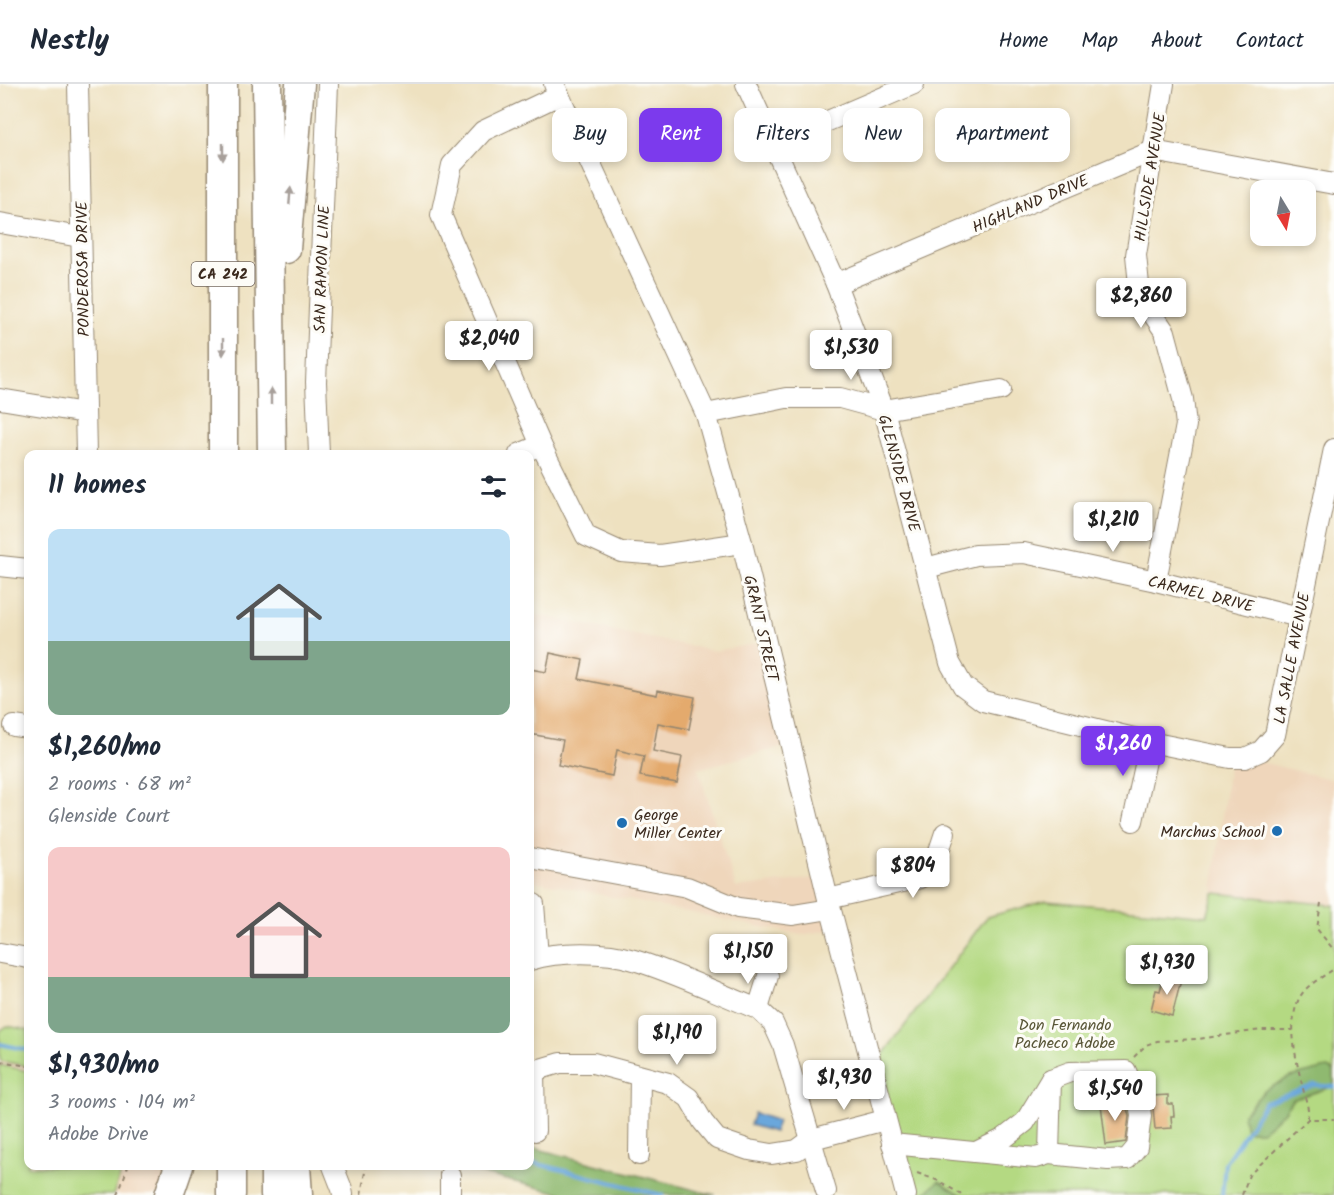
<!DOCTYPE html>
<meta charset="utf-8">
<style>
body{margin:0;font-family:Kalam,sans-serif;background:#f6f6f7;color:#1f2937;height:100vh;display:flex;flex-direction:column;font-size:22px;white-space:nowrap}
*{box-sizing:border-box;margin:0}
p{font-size:20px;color:#747a83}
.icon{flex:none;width:33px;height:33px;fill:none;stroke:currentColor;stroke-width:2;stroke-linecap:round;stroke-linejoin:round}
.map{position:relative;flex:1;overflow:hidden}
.panel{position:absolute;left:24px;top:366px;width:510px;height:720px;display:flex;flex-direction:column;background:#fff;border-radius:12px;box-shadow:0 3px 9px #0003}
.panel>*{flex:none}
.banner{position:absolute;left:552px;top:24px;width:570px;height:54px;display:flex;gap:12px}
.needle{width:39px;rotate:170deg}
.controls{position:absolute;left:1250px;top:96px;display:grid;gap:12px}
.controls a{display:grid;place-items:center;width:66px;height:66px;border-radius:12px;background:#fff;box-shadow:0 3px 9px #0003;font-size:30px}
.price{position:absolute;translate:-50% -51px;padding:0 14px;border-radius:6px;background:#fff;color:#222;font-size:20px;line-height:39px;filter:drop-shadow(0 2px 3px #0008)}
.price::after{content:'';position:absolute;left:50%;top:36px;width:18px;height:14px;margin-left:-9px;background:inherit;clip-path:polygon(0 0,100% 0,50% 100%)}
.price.active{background:#7c3aed;color:#fff}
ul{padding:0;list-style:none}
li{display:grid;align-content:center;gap:12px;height:318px;padding:0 24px}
li span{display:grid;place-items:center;height:186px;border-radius:12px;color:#555}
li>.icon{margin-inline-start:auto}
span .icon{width:108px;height:108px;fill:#fffc;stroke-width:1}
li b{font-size:26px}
h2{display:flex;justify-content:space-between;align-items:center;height:72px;padding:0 24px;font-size:26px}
.pill{padding:0 21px;border-radius:12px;background:#fff;box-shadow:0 3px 9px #0003;font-size:21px;line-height:54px}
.pill.active{background:#7c3aed;color:#fff}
header{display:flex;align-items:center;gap:36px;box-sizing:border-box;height:84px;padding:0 30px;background:#fff;border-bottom:2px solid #e0e1e3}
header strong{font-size:28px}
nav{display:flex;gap:33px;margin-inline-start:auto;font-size:21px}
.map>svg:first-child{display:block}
</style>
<header>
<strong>Nestly</strong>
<nav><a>Home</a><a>Map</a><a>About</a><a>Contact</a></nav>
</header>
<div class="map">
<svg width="1334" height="1111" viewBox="0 0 1334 1111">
<rect width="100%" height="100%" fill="#fdfcf7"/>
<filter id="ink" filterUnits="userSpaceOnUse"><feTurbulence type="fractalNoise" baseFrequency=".0167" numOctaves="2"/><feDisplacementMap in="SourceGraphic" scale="12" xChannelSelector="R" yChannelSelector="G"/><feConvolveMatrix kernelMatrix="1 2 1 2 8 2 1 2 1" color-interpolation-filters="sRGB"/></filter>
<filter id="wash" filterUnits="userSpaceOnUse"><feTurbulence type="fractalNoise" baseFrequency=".008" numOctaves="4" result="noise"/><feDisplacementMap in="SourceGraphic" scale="24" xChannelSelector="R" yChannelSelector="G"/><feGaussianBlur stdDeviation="1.35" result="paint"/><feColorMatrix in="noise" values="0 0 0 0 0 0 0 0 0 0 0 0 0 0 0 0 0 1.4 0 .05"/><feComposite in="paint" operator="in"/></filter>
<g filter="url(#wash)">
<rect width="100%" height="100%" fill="#eee1c0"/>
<g fill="#efd6bb">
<path d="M530 530 715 567 765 558 790 661 698 685 736 804 822 793 836 845 801 851 530 796Z"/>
<path d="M1230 674H1245L1334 696V821L1214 809 1213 799Z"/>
<path d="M0 977 28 982V1082H179L169 1111H0Z"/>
</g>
<g fill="#b4d982" stroke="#788250" stroke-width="1.5">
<path d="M1214 809 1334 821V1111H906L872 985 987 833 1046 817 1207 832Z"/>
<path d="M7 942 28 946V982L0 977V947Z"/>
<path d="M0 981 28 987V1082H124L113 1111H0Z"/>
</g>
<g fill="#8fb970" stroke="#657247" stroke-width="1.5">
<path d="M1327 984 1334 987V1002L1292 1016 1285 1027 1262 1047H1246L1243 1031 1264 1007 1290 993Z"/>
<path d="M530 1063 702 1108 716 1111H568L451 1082H530Z"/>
<path d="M939 1097 962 1111H923Z"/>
</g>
<path fill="#6ba7dc" stroke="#53687d" stroke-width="1.5" d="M754 1029 778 1037 774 1048 750 1041Z"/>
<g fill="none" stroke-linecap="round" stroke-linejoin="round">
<g stroke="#6ba7dc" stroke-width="4">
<path d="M0 960 28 966"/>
<path d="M530 1078 662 1111"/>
<path d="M1222 1111 1225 1079 1265 1019 1315 1001 1334 1003"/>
</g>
</g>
<g id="blocks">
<g fill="#e4aa6d">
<path d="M550 569 583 576 579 595 657 611 658 606 695 613 689 645 658 639 653 667 682 673 677 699 640 692 644 672 617 666 612 692 558 681 563 656 530 650V585L546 588Z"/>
<path d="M1164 891 1181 896 1172 932 1151 926 1156 906 1160 907Z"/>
<path d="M1168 1011V1020H1173L1174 1032H1171L1172 1044 1155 1045 1152 1012Z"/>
<path d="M1125 1017 1129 1032 1126 1058 1106 1061 1101 1020Z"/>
</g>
</g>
</g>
<g filter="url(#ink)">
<use href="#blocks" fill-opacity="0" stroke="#94866f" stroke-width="1.5"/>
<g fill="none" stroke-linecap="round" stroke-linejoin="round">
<g stroke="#94866f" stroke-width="22">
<g id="minor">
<path d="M78 0 86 370"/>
<path d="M554 0 706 330 742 459 828 815 906 1111"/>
<path d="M746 0 836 200 884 326 950 579 963 602 983 617 1150 658 1230 674H1245L1261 667 1275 651 1334 365"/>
<path d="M559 11 483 47 452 81 441 131 541 361 586 452 621 468 660 471 742 459"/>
<path d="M772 61 914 0"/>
<path d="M0 139 80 153"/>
<path d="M836 200 1153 67 1334 100"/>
<path d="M0 315 85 329"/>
<path d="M706 330 786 314H840L884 326 1001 306"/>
<path d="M319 370 316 298 328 0"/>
<path d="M519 370 541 361"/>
<path d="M0 482 28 485"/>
<path d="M926 484 976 471 1024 469 1156 497 1299 533"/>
<path d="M1156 497 1186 341 1183 315 1165 248 1140 211 1136 171 1164 0"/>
<path d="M14 642 28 644"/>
<path d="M1133 737 1150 658"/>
<path d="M530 774 687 803 738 824 793 831 830 825"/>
<path d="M828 815 920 794 934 782 945 749"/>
<path d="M534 820 538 873"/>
<path d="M0 869 28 874"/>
<path d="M530 876C558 867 606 867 634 876 676 889 717 909 758 925L773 939 783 961 826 1107"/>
<path d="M758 925 768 892"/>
<path d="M534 987 535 1047"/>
<path d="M530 988 560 979H593L668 999 689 1014 703 1038 717 1055 749 1066 772 1070 797 1066 812 1055 885 1036"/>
<path d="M892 1060 1036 1074 1049 1070 1108 1076 1127 1075 1137 1063 1141 1032 1139 1018 1126 987 1070 988 1051 995"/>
<path d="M976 1068 1003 1055 1025 1038 1051 995 1049 1070"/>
<path d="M639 1071 640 992"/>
<path d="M333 1082 342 1105 343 1111"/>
<path d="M450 1091V1111"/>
</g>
</g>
<g stroke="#94866f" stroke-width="31">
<g id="highway">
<path d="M223 0V370"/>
<path d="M267 0 272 370"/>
<path d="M286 165 300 0"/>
<path d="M231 1082V1111"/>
<path d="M296 1082 298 1111"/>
<path d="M169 1111 179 1082"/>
<path d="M275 1111V1082"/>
</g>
</g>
<g stroke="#94866f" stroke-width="2" stroke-dasharray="4.5 4.5" stroke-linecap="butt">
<path d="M1321 819 1317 845 1334 866"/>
<path d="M1134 973 1146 961 1157 957 1198 955 1261 946H1293"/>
<path d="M0 977 28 982"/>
<path d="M1308 1035V1025C1301 993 1279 930 1307 904 1315 897 1325 891 1334 885"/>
<path d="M917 1089 939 1097 962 1111"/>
<path d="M118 1111 128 1082"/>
<path d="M361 1111 366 1082"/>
<path d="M1242 1111 1249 1091 1308 1035H1334"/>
</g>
<use href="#minor" stroke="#fff" stroke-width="20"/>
<use href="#highway" stroke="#fff" stroke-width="28"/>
</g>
<defs><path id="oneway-solid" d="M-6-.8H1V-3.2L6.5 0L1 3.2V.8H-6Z" transform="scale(1.5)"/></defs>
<g fill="#a79f9a">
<use href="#oneway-solid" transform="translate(223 68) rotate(90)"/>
<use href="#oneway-solid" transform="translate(290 112) rotate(-85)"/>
<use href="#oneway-solid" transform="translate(223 263) rotate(90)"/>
<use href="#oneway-solid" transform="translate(271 312) rotate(-90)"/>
</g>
</g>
<g fill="#1f6fb2" stroke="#fdfcf7" stroke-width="2">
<circle cx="622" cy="739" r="6"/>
<circle cx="1277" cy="747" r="6"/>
</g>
<g text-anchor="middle" stroke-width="6" stroke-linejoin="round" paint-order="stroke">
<rect fill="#fdfcf7" stroke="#75695f" stroke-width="1.5" x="191.5" y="178" width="63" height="24" rx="4.5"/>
<g font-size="15" font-weight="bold" fill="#3b2a1e">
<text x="223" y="195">CA 242</text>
</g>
<g font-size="16" fill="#3b2a1e" stroke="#fdfcf7">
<text transform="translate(1149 93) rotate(-81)" y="6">HILLSIDE AVENUE</text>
<text transform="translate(1030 119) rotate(-23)" y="6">HIGHLAND DRIVE</text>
<text transform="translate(82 185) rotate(-91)" y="6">PONDEROSA DRIVE</text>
<text transform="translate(321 185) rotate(-88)" y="6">SAN RAMON LINE</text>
<text transform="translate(900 389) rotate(75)" y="6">GLENSIDE DRIVE</text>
<text transform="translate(1201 509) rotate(14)" y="6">CARMEL DRIVE</text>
<text transform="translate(762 544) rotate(77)" y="6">GRANT STREET</text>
<text transform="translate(1291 574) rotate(-79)" y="6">LA SALLE AVENUE</text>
</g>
<g font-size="16" fill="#3b2a1e" stroke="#fdfcf7" text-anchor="start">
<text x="634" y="736">George<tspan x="634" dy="18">Miller Center</tspan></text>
<text x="1265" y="753" text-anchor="end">Marchus School</text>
</g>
<g font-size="16" fill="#595637" stroke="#fdfcf7">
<text x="1065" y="946">Don Fernando<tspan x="1065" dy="18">Pacheco Adobe</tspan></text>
</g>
</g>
</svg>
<div class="controls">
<a><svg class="needle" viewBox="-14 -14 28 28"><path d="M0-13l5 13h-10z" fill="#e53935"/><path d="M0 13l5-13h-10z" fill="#747a83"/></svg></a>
</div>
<b class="price" style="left:1141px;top:245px">$2,860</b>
<b class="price" style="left:489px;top:288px">$2,040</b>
<b class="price" style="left:851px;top:297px">$1,530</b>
<b class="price" style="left:1113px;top:469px">$1,210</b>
<b class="price active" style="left:1123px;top:693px">$1,260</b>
<b class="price" style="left:913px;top:815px">$804</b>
<b class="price" style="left:748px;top:901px">$1,150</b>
<b class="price" style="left:1167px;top:912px">$1,930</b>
<b class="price" style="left:677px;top:982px">$1,190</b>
<b class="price" style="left:844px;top:1027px">$1,930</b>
<b class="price" style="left:1115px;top:1038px">$1,540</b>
<div class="banner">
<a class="pill">Buy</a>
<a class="pill active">Rent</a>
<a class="pill">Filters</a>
<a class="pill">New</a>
<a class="pill">Apartment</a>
</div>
<section class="panel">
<h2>11 homes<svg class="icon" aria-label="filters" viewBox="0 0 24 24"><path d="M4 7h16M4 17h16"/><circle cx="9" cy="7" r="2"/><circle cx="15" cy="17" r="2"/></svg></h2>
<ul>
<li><span style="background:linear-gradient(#bfe0f5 60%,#7fa58c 0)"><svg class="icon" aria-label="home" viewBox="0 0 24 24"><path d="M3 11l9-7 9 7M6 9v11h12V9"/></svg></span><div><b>$1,260/mo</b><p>2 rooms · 68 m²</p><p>Glenside Court</p></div></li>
<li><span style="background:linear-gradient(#f6c9c9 70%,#7fa58c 0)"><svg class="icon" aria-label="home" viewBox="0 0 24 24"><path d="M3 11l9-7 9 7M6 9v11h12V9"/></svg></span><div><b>$1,930/mo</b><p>3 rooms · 104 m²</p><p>Adobe Drive</p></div></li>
</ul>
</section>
</div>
